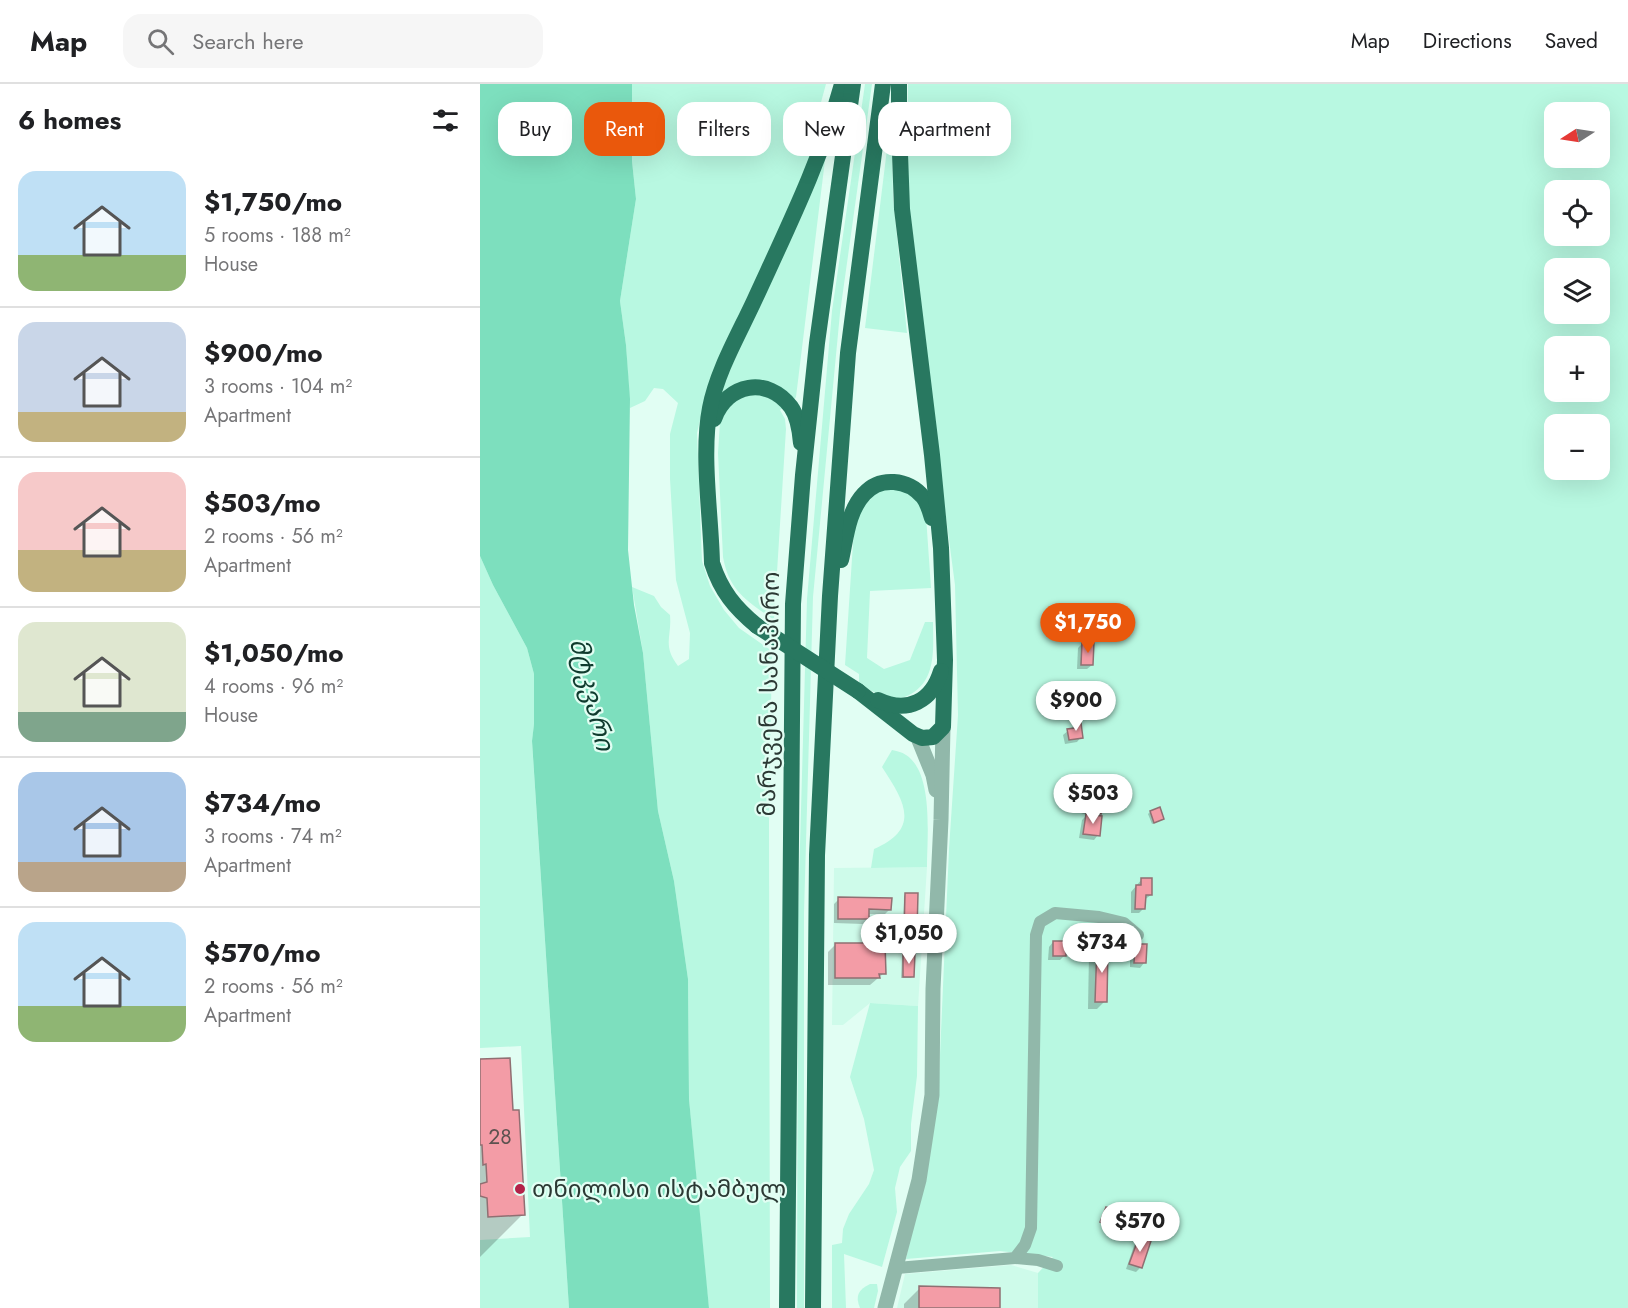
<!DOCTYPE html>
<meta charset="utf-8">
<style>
body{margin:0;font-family:Jost,"Noto Sans Georgian",sans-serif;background:#f6f6f6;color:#202124;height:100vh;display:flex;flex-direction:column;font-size:22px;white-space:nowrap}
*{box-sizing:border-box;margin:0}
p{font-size:20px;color:#757577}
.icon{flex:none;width:33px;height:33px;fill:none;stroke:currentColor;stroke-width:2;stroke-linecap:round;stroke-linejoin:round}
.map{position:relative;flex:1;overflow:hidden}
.sheet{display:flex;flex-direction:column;background:#fff;width:480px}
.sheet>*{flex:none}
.hud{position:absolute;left:18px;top:18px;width:570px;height:54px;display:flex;gap:12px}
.needle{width:39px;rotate:258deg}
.tools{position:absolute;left:1064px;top:18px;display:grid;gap:12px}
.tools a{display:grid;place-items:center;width:66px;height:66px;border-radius:12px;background:#fff;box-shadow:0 6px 24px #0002;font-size:30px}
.price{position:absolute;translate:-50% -51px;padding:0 14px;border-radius:21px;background:#fff;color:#222;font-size:20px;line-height:39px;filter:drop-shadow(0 2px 3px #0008)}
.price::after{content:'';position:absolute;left:50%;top:36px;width:18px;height:14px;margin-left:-9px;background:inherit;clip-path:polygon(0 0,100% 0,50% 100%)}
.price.current{background:#ea580c;color:#fff}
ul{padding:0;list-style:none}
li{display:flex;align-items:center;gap:18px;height:150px;padding:0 18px}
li+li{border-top:2px solid #e0e0e0}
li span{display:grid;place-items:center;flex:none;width:168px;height:120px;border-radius:18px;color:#555}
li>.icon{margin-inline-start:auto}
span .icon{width:72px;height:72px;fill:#fffc;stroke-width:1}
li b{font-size:26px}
h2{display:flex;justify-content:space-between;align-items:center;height:72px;padding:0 18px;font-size:26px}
.tag{padding:0 21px;border-radius:18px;background:#fff;box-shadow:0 6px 24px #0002;font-size:21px;line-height:54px}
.tag.current{background:#ea580c;color:#fff}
header{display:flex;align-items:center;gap:36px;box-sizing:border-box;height:84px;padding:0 30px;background:#fff;border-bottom:2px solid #e0e0e0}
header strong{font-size:28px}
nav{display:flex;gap:33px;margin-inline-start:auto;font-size:21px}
.search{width:420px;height:54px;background:#f6f6f6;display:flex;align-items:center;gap:15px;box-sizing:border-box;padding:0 21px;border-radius:18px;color:#757577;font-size:22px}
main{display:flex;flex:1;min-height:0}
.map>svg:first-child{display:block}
</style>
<header>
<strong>Map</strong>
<div class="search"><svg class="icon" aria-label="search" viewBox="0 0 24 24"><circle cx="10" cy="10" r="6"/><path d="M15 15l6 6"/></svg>Search here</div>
<nav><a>Map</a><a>Directions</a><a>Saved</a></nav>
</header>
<main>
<section class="sheet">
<h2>6 homes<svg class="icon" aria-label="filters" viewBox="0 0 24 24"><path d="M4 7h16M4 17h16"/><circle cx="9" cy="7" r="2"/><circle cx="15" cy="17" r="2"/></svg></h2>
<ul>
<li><span style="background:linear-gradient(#bfe0f5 70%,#8fb573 0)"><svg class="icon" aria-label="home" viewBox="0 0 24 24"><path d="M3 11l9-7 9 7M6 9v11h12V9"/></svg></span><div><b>$1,750/mo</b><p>5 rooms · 188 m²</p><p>House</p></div></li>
<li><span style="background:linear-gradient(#c9d6e8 75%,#c2b280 0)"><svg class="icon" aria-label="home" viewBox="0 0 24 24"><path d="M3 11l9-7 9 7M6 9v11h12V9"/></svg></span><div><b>$900/mo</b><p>3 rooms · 104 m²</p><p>Apartment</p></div></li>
<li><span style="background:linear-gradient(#f6c9c9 65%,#c2b280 0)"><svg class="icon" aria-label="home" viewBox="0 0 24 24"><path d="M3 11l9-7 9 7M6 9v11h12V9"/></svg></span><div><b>$503/mo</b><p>2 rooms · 56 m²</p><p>Apartment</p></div></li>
<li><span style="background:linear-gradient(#dfe7d0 75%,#7fa58c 0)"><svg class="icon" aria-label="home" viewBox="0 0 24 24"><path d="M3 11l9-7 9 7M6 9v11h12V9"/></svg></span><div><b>$1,050/mo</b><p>4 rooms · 96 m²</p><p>House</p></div></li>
<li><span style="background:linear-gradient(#a9c7e8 75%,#b9a48a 0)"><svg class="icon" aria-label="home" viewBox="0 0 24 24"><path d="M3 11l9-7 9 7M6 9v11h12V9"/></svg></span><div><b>$734/mo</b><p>3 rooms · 74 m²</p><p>Apartment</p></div></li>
<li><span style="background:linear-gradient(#bfe0f5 70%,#8fb573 0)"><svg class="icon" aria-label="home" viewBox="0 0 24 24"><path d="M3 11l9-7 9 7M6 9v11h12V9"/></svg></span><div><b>$570/mo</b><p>2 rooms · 56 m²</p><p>Apartment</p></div></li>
</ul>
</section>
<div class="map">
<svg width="1148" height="1224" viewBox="0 0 1148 1224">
<rect width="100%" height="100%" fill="#e1fef3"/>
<g fill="#cefbea">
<path d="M447 783 438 922 390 919 363 941H352L354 784Z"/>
<path d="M531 1181 558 1189V1224H417L425 1190Z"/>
</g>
<g fill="#b8f8e1" fill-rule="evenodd">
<path d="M152 0H346L329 62 334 64 224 320 217 349 222 477 230 502 244 526 259 544 292 567 289 739 290 1224H229L226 1197 209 1015 208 895 194 797 178 727 163 569 152 503 174 512 181 523 190 531C192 553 182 561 198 582L209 575 210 549 196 496 190 395V350L198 319 183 305 174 304 165 317 150 324 146 261 140 217 156 115 152 77Z"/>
<path d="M385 0H392L360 229 333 513 324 829V1224H317L318 831 327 515 352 227Z"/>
<path d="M428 0H1148V1224H558V1189L573 1173 520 1167 426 1175 458 1017 469 765 478 631 475 501 427 140ZM1074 28H1119V74H1074ZM1074 106H1119V152H1074ZM1074 184H1119V230H1074ZM1074 262H1119V308H1074ZM1074 340H1119V386H1074Z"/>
<path d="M412 64 413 114 427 249 385 244 407 65Z"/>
<path d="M346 68 316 313 314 316 305 306 239 311Z"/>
<path d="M278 308 304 323 300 326 305 335 306 345 294 536C267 517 249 507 243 473L238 369 240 339 252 317Z"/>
<path d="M398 402 431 407 446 432 451 504 390 507 387 574 404 585 430 576 445 538H453C453 563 457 595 431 610 423 615 413 616 404 613 396 610 387 604 379 600V590L365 581 374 444 376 434Z"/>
<path d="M0 472 13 501 47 564 54 590V640L52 658 89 1224H0V1156L50 1153 41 962 0 964Z"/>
<path d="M412 666C416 667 422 668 426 671 454 689 447 753 447 783L391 784 394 765C442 744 424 717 402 683Z"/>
<path d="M390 919 438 922 437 992 431 1040V1067L420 1083 415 1104 417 1128 402 1183 364 1170 366 1224H352V1161L362 1159 363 1145 369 1130 389 1100 394 1086 384 1035 370 993Z"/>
<path d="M390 1200H397L398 1207 394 1224H380C375 1212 378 1206 390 1200Z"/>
</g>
<path fill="#7ddfbe" d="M0 0H152V77L156 115 140 217 146 261 150 315 148 466 154 521 163 569 178 727 194 797 208 895 209 1015 229 1224H89L52 657 54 640V590L47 564 13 501 0 472Z"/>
<g fill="#0003">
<path d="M603 559 612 581 607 585H597L598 564Z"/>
<path d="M595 641 601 653 597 658 585 660 583 651Z"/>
<path d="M595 695 612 708 607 712 594 715 590 700Z"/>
<path d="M608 716 620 729 617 733 618 751 614 756 599 754 602 736 607 731 601 729 603 721Z"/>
<path d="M670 728 683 735 672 740 668 730Z"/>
<path d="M662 795 671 811 664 816V824L659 829H651V808Z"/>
<path d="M426 810 435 849 434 851H423L424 812Z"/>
<path d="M359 815 410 825 405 830H388V835L383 840 354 839V820Z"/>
<path d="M573 858 585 871 580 876H568L569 863Z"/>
<path d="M355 861 404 889 390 901H348V868Z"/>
<path d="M655 861 664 879 660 884 650 883V866Z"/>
<path d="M617 862 625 917 617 925H608L609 869Z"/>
<path d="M424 870 433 892 431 894H421L422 872Z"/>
<path d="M0 977 31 1028 43 1130 0 1173Z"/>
<path d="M659 1155 669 1158 660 1184 656 1188 646 1185 655 1159Z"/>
<path d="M440 1204 519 1224H424V1220Z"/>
</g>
<g fill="#f39ca6" stroke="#906f72" stroke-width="1.5">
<path d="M602 558H614L613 581H601Z"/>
<path d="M601 639 603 654 589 656 587 645 595 644 594 640Z"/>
<path d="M610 691 614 708 598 711 595 694Z"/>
<path d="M608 715 625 721 621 730 604 724Z"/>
<path d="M680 723 684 735 674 739 670 727Z"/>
<path d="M606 730 622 732 620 752 603 750Z"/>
<path d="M661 794H672V811H666L665 825H655L656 801H661Z"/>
<path d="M425 809H438L437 849H424Z"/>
<path d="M358 813 412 814 411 826 389 825V835H358Z"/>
<rect x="573" y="857" width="13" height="15"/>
<path d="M355 859H405L406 890H399L400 894H355Z"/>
<path d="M617 860 628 861 627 918H615Z"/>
<path d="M655 860H667L666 879H654Z"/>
<path d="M423 869H435L434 893H423Z"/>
<path d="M30 974 33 1026H39L45 1131 8 1133 7 1114 0 1112V1100L7 1098 6 1080 3 1081 2 1061H0V975Z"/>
<path d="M626 1123 635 1126 629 1142 620 1138Z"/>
<path d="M659 1153 671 1157 662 1184 649 1180Z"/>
<path d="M439 1202 520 1204V1224H439Z"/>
</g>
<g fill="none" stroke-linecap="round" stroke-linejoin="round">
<g stroke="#91b8aa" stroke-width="12">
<path d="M535 1174 558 1176 577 1182"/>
<path d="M417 1184 535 1174 545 1161 551 1144 556 851 560 838 575 829 619 833 644 839 658 851"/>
</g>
<g stroke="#91b8aa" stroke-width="15">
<path d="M438 654 453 691 456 706"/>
<path d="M405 1224 439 1096 452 1011 453 905 461 736 463 643"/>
</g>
<g stroke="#287860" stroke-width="16">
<path d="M234 335C247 299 288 292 311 323 318 333 320 347 321 359"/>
<path d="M361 476C366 454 368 427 384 410 400 392 428 395 443 413 447 418 450 427 452 434"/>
<path d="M277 542C255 524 241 507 232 479 231 432 221 370 230 324 237 287 259 250 275 215 307 145 342 74 362 0"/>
<path d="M378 607 433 650 442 654 453 653 463 643 465 576 461 464 452 371 422 125 419 42V0"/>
<path d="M398 616C428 630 452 617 461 587"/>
<path d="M307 1224 313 520 323 391 337 259 373 0"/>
<path d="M333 1224 337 771 350 512 368 269 403 0"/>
</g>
<path stroke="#287860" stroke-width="16" d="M277 542 378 607"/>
</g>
<circle fill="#b32249" stroke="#e1fef3" stroke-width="2" cx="40" cy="1105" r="6"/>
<g text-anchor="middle" stroke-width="4.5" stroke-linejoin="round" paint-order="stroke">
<g font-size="21" fill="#5d5250">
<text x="20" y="1060">28</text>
</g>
<g font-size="24" fill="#2b3934" stroke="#e1fef3">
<text transform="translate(289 610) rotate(-89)" y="8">მარჯვენა სანაპირო</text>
</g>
<g font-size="24" fill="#2b3934" stroke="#e1fef3" text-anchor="start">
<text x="52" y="1113">თნილისი ისტამბულ</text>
</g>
<g font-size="26" font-style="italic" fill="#0f3b2e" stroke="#e1fef3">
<text transform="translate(112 610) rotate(76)" y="9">მტკვარი</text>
</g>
</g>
</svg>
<div class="tools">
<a><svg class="needle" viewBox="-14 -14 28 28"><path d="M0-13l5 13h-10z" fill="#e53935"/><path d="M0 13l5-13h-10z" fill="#757577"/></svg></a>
<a><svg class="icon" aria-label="locate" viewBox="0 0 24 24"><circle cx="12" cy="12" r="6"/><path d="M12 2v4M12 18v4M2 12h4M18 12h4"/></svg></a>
<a><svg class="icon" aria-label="layers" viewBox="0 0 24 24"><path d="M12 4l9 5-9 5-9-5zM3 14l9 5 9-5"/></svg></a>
<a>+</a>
<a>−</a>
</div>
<b class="price current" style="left:608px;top:570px">$1,750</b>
<b class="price" style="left:596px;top:648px">$900</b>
<b class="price" style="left:613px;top:741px">$503</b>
<b class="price" style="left:429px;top:881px">$1,050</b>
<b class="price" style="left:622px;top:890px">$734</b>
<b class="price" style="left:660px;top:1169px">$570</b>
<div class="hud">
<a class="tag">Buy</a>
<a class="tag current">Rent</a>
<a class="tag">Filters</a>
<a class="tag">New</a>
<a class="tag">Apartment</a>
</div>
</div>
</main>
